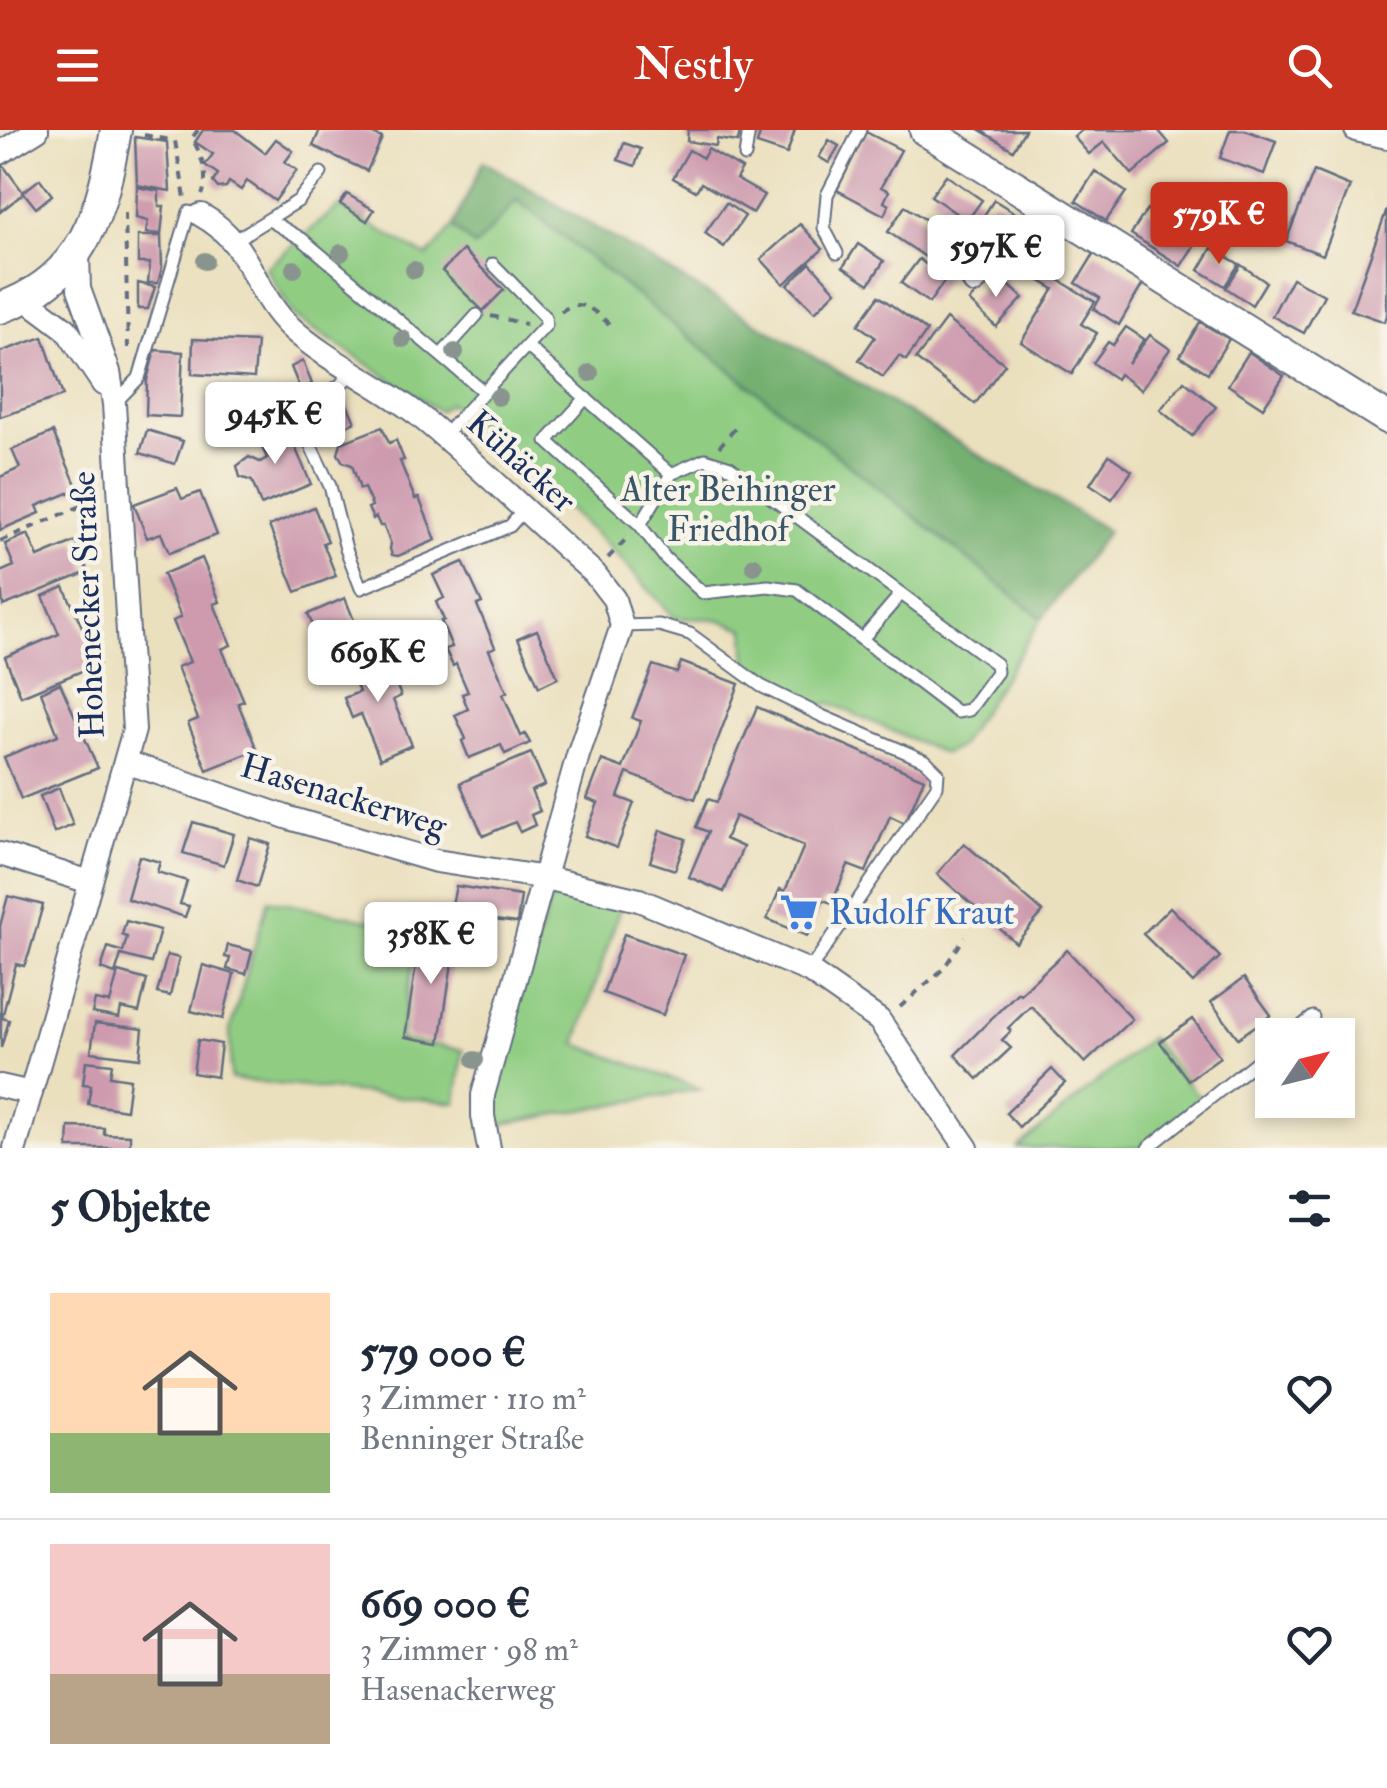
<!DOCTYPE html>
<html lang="de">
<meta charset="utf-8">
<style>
body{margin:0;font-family:"IM FELL Double Pica",serif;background:#f6f6f7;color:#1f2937;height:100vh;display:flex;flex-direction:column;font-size:38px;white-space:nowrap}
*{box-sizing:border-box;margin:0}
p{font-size:32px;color:#747a83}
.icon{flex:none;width:55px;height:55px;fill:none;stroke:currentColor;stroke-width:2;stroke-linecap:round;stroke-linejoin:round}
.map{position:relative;height:1018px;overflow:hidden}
.side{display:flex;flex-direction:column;background:#fff;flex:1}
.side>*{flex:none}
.needle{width:65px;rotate:55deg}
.fabs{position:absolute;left:1255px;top:888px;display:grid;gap:20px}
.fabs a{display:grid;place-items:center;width:100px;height:100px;border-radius:0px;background:#fff;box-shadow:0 5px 15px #0003;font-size:50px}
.price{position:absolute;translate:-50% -85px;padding:0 22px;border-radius:10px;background:#fff;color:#222;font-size:32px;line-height:65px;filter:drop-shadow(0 2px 5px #0008)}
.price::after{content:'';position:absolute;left:50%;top:60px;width:30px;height:22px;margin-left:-15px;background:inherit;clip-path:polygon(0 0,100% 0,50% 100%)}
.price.selected{background:#c8321e;color:#fff}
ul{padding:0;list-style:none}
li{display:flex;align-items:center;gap:30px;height:250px;padding:0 50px}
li+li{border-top:2px solid #e0e1e3}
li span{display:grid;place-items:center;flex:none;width:280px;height:200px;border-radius:0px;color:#555}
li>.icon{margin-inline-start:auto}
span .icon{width:120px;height:120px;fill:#fffc;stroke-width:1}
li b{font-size:42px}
h2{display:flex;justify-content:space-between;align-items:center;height:120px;padding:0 50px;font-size:42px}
header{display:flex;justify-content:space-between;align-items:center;height:130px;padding:0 50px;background:#c8321e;color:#fff;font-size:45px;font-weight:600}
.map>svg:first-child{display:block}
</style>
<header><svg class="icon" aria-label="menu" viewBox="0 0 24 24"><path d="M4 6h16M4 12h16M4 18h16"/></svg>Nestly<svg class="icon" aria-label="search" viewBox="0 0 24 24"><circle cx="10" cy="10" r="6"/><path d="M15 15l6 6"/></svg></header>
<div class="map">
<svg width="1387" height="1018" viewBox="0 0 1387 1018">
<rect width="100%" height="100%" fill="#f7f3e8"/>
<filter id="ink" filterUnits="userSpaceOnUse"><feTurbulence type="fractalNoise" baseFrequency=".01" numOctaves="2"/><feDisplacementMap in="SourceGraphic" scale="20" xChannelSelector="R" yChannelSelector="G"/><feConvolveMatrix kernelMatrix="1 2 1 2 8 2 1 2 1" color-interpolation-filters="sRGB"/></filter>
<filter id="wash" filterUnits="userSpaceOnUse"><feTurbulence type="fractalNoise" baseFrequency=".0048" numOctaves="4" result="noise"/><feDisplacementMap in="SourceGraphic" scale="40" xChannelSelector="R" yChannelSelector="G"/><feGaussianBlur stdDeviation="2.25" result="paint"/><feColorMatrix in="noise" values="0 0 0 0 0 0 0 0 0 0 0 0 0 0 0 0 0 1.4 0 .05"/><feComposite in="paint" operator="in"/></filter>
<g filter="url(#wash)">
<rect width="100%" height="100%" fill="#ebe0be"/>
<g fill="#90cd83" stroke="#567e70" stroke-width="2.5">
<path d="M517 70 1042 488 959 617 944 624 830 573 816 577 747 538 745 499 717 489 675 488 614 422 484 300 449 273 439 281 294 186 266 138 339 76 427 127 453 97 475 116Z"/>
<path d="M559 763 620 778 576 914 700 959 491 996 487 973 504 909 552 767Z"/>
<path d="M268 770 418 800 400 910 463 920 456 973 231 949 230 901Z"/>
<path d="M1150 908 1201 969 1139 1018H1018Z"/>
</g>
<path fill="#74b071" stroke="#487068" stroke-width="2.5" d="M483 31 1108 401 1042 488 517 70 475 117 453 97Z"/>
<g id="blocks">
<g fill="#cd9aae">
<path d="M203 0H235L265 23 276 9 293 21 285 32 297 40 275 71 247 51 241 60 229 52 226 57 218 58 213 52 218 44 205 35 213 24 195 12Z"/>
<path d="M320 0H365L382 8 367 41 313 16Z"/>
<path d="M688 0H740L738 12 717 9 716 16 687 11Z"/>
<path d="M761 0H795L787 24 757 14Z"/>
<path d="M980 0H1025L1013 20Z"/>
<path d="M1082 0H1158L1169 13 1132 44 1104 12 1089 24 1074 7Z"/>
<path d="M1230 0H1245L1276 11 1264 44 1220 28Z"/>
<path d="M866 2 901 20 881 57 889 61 884 72 889 75 884 85 837 60Z"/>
<path d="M135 7 167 12 170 61 137 55Z"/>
<path d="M829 10 839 16 829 33 819 27Z"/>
<path d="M624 13 641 19 635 36 618 30Z"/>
<path d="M708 19 742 39 736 49 764 65 753 83 701 53 696 61 673 48 689 20 703 28Z"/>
<path d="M2 34 23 62 40 49 52 65 36 78 24 63 0 82Z"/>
<path d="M1095 41 1126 62 1106 91 1076 71Z"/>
<path d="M1314 41 1350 56 1323 125 1286 111Z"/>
<path d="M946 45 982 70 967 91 931 66Z"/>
<path d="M137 57 159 61V76H164L161 104 146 103 148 91 136 88Z"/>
<path d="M347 64 374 80 367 91 340 74Z"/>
<path d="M994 70 1020 86 1001 116 975 99Z"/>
<path d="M726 73 745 86 724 117 705 103Z"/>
<path d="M905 76 944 102 927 128 888 102Z"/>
<path d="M1147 79 1197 111 1181 136 1131 104Z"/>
<path d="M1387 79V185L1385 192 1351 180Z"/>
<path d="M800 94 823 119 784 154 761 129Z"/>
<path d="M138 106H161L162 137 158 153H148L150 133H138Z"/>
<path d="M858 114 884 131 869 154 843 137Z"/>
<path d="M1212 118 1239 134 1225 156 1199 140Z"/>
<path d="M463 120 504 160 483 181 442 141Z"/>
<path d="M1095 122 1144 152 1119 195 1094 179 1100 168 1076 153Z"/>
<path d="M1036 124 1057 138 1059 150 1095 172 1081 194 1097 203 1072 244 1021 212 1054 159 1025 142Z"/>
<path d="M919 129 946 149 929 173 901 153Z"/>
<path d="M810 133 836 161 815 182 788 155Z"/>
<path d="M1241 135 1266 152 1252 175 1226 158Z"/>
<path d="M996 143 1023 168 996 197 969 171Z"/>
<path d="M1292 148 1324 165 1304 203 1272 186Z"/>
<path d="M138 153 155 157 148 179H138Z"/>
<path d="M879 166 927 201 906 230 899 226 883 247 859 230 875 207 858 195Z"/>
<path d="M946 189 1005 234 975 274 916 229Z"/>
<path d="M1200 192 1229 209 1208 243 1180 226Z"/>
<path d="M1126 197 1144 209 1128 234 1150 205 1170 219 1141 260 1119 244 1116 249 1093 233 1108 212 1113 215Z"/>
<path d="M43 207 63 266 0 287V222Z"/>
<path d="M193 209 257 212 254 248 192 244Z"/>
<path d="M155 220 183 222 180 287 146 285 147 250Z"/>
<path d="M1249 222 1284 246 1263 278 1228 255Z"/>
<path d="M303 231 312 254 300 259 291 237Z"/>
<path d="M1184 251 1216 277 1192 306 1160 280Z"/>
<path d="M346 272 355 292 316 309 308 289Z"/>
<path d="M277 292 284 313 292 310 311 354 261 375 252 351 240 347 237 336 249 327 260 332 267 328 255 302Z"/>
<path d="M382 297 389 313 396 310 404 330 400 331 415 369 419 368 436 410 398 426 392 425 390 419 391 414 384 396H380L376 387 373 389 368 378 372 376 364 358 360 359 352 335 343 332 338 324 341 313Z"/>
<path d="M147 300 183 311 175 334 140 323Z"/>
<path d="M53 302 78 359 37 376 40 383 0 400V347L20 338 12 320Z"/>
<path d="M1109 325 1132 341 1112 369 1090 354Z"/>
<path d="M177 358 182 369 200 362 217 405 169 423 161 403 147 408 134 374Z"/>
<path d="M314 377 328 411 323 413 336 446 296 462 269 396Z"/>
<path d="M28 404 38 427 76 411 88 442 3 476 0 442 14 436 5 414Z"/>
<path d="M202 428 220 472 214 474 231 515 222 519 244 571 238 573 257 620 207 640 188 593 198 589 177 537 190 532 173 491 181 487 163 444Z"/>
<path d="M463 432 482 473 477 475 495 517 489 520 507 562 503 564 521 606 525 604 530 613 505 624 501 615 469 628 462 611 466 609 455 585 468 579 462 564 468 562 456 534 453 536 445 519 452 517 441 491 444 490 436 472 444 468 433 445Z"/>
<path d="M64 457 99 534 21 566 5 527 59 504 43 466Z"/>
<path d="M345 468 362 510 325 526 308 484Z"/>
<path d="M537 500 558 548 539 557 518 508Z"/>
<path d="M383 523 401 566 393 570 412 615 380 629 361 584 352 588 344 568 359 562 349 537Z"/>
<path d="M681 532 739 554 695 669 627 643 618 667 634 673 617 718 585 706 598 673 587 669 602 630 623 638 641 591 632 588 653 535 677 543Z"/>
<path d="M60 553 98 638 21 669 4 627 58 605 41 562Z"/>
<path d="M757 577 924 649 905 693 890 686 866 742 848 735 832 773 823 770 807 806 767 789 780 759 785 761 804 716 735 686 725 709 743 717 724 762 689 747 708 702 696 697 708 669 717 672Z"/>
<path d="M531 623 545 655 531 661 540 681 531 685 535 695 520 702 515 692 483 706 460 653Z"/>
<path d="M59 658 73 695 54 703 40 666Z"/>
<path d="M193 692 234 704 224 735 183 723Z"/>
<path d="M660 700 686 709 675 740 650 732Z"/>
<path d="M250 708 270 714 257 757 237 750Z"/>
<path d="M964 713 1043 782 1016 813 937 744Z"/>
<path d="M139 726 160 732 157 742 187 751 180 774 189 776 185 787 127 769Z"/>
<path d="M456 756 521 766 517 793 450 784Z"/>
<path d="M8 766 43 775 29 824 24 836 16 834 2 888 9 890 1 918 0 796Z"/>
<path d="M1170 777 1220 827 1193 853 1143 804Z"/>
<path d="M126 791 160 800 151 833 121 825 115 844 101 839 108 817 123 822 127 807 122 805Z"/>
<path d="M421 801 456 806 440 913 405 907Z"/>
<path d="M624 804 684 825 663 885 603 863Z"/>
<path d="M228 815 252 821 246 844 227 839 230 828 225 827Z"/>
<path d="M1067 820 1132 889 1085 933 1031 876 1008 898 1011 901 1002 910 1011 918 978 949 955 925 1018 862 1020 864Z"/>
<path d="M167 825 179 828 170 866 157 863Z"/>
<path d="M203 835 234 844 223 889 191 881Z"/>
<path d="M118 842 147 850 139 882 121 878 119 888 92 883 95 870 110 873Z"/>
<path d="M1244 848 1271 885 1238 908 1211 872Z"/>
<path d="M1193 889 1220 927 1188 950 1160 912Z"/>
<path d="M95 893 143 899 140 928 91 922Z"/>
<path d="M198 910 221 914 217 947 193 943Z"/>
<path d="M86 931 112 934 110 946 130 949 126 980 88 974 91 955 83 954Z"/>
<path d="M1052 939 1065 953 1019 997 1006 983Z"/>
<path d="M69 997 104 998V1004L130 1005V1018H68Z"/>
</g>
</g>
</g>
<g filter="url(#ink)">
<use href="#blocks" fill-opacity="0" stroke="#646d80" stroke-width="2.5"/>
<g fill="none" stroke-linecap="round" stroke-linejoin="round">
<g stroke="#646d80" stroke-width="15">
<g id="service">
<path d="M745 26 749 0"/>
<path d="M271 91 302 109 484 262 546 195 545 187 493 134"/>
<path d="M235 110 298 71 321 43"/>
<path d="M837 123 824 98 827 65 860 0"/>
<path d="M528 217 671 344 640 395"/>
<path d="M441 225 477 185"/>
<path d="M353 242 338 257 293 279 330 356 346 419 361 458 510 396 523 381"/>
<path d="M586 268 547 311 640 395 665 428 703 463 768 456 797 460 957 582 969 580 997 542 996 534 730 337 705 329 671 344"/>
<path d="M115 273 139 248 189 82 201 85"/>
<path d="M443 306 484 262"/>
<path d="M622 496 659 495 690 504 761 556 822 586 926 631 938 643 937 656 809 841"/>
<path d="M863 508 900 465"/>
<path d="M1290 905 1313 887"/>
<path d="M1148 1018 1272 919"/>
</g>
</g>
<g stroke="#646d80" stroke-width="26">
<g id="minor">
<path d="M1356 0 1387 7"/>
<path d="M0 23 37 0"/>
<path d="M201 85C251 112 252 161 290 197 328 232 376 252 417 284 478 333 534 391 594 443L614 469 622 496 578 625 483 965V986L489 1018"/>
<path d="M974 152 1052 78"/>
<path d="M26 169 66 199 103 254"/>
<path d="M126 632 289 688 436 731 546 748 639 770 809 841 879 890 967 1018"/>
<path d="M0 724 90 752"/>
<path d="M0 956 31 963"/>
<path d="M15 1018 134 600 114 274 109 242 79 159 78 123"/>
</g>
</g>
<g stroke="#646d80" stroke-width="34">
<g id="secondary">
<path d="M925 0 1387 288"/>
<path d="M0 178C85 149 102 80 116 0"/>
</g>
</g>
<g stroke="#646d80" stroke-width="4" stroke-dasharray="8 8" stroke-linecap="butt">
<path d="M198 0 192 8C201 24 210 47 202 65"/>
<path d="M144 5 175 11 185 68"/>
<path d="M125 83 128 218"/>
<path d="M561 182C579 166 595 181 609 194"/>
<path d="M491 186 526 194"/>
<path d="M719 317 739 294"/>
<path d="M0 411 95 370"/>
<path d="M608 428 629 406"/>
<path d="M900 877 943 839 965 807"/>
</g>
<use href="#service" stroke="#fff" stroke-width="11"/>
<use href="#minor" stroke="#fff" stroke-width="22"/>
<use href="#secondary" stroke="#fff" stroke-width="30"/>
</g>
<g fill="#89948e">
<circle cx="341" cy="123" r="9"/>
<circle cx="205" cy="131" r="9"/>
<circle cx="294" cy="139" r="9"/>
<circle cx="414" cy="140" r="9"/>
<circle cx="403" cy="209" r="9"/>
<circle cx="455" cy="222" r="9"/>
<circle cx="590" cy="243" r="9"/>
<circle cx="498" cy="267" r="9"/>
<circle cx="710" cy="400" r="9"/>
<circle cx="754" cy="436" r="9"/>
<circle cx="475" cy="930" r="9"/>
</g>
</g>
<defs>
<g id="supermarket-bare" transform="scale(3)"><path d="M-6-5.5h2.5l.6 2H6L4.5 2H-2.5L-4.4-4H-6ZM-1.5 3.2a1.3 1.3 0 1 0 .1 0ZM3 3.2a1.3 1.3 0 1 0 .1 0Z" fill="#3f7fe0" stroke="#f7f3e8" stroke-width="2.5" paint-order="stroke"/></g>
</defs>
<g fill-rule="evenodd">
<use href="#supermarket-bare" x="799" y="782"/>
</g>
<g text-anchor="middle" stroke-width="9" stroke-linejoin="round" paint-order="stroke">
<g font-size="35" fill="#1b2f5e" stroke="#f7f3e8">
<text transform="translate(522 331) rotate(42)" y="12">Kühäcker</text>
<text transform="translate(87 475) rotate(-92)" y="12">Hohenecker Straße</text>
<text transform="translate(344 665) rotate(17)" y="12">Hasenackerweg</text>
</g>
<g font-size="35" fill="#385667" stroke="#f7f3e8">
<text x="728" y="371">Alter Beihinger<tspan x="728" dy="40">Friedhof</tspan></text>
</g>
<g font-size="35" fill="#366cbe" stroke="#f7f3e8" text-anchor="start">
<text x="829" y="794">Rudolf Kraut</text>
</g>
</g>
</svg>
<div class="fabs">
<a><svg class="needle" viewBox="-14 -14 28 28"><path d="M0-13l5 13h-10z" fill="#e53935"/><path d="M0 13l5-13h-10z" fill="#747a83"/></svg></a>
</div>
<b class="price selected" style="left:1219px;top:137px">579K €</b>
<b class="price" style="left:996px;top:170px">597K €</b>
<b class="price" style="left:275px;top:337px">945K €</b>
<b class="price" style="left:378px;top:575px">669K €</b>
<b class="price" style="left:431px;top:857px">358K €</b>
</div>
<section class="side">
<h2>5 Objekte<svg class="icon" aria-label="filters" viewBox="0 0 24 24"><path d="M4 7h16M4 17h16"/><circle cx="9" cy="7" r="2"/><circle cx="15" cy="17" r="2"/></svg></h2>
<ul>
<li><span style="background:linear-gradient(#ffd9b3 70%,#8fb573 0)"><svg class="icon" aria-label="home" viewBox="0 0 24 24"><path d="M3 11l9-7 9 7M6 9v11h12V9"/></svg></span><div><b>579 000 €</b><p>3 Zimmer · 110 m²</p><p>Benninger Straße</p></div><svg class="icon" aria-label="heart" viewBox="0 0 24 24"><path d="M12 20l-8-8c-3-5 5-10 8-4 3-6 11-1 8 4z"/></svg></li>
<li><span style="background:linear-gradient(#f6c9c9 65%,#b9a48a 0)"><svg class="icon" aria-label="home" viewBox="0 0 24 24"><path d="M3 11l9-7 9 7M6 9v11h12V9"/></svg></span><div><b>669 000 €</b><p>3 Zimmer · 98 m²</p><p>Hasenackerweg</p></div><svg class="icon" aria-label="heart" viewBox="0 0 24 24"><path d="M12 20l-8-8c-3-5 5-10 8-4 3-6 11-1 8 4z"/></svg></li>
</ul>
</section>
